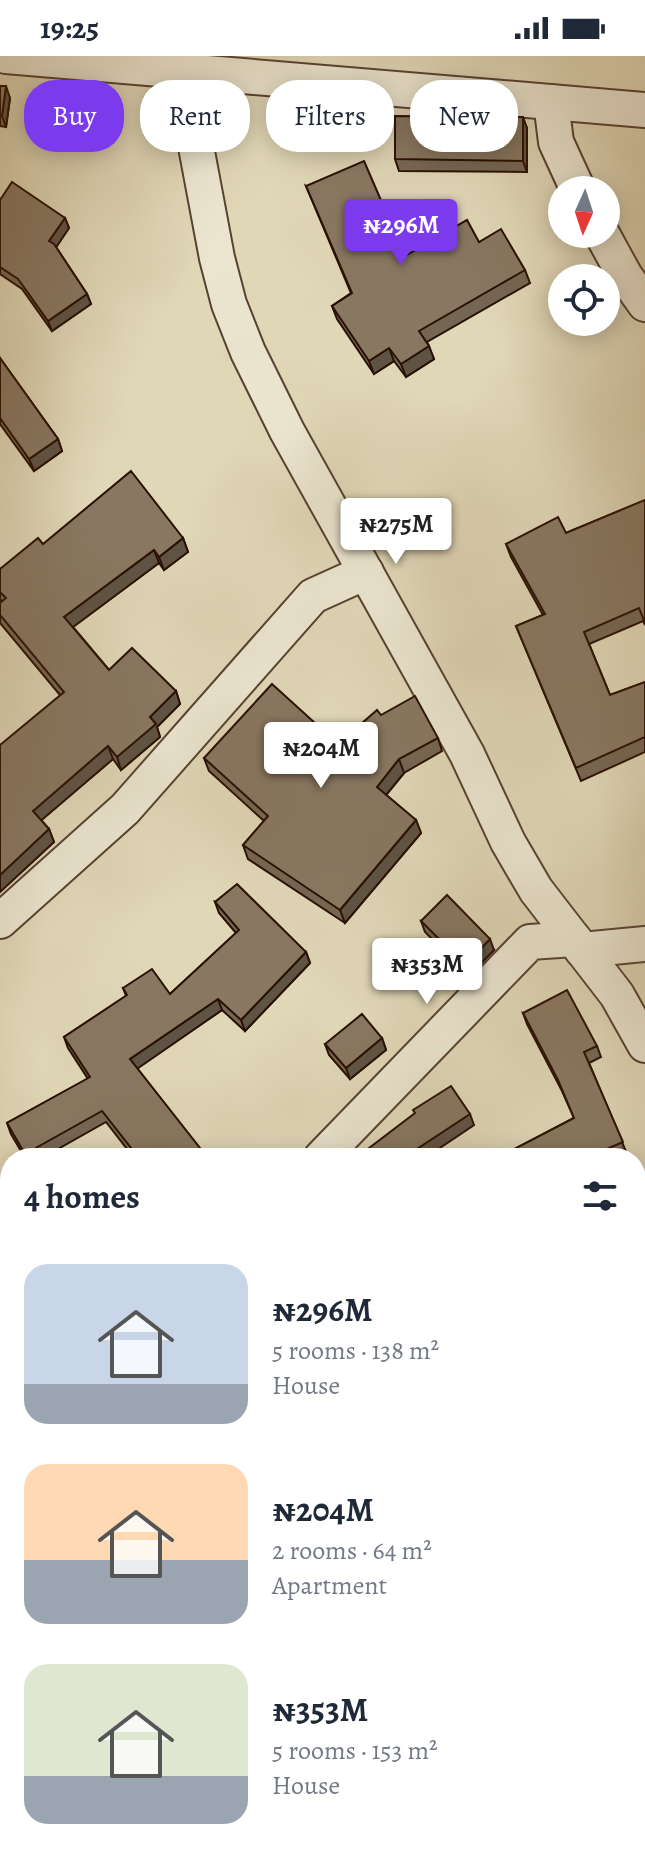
<!DOCTYPE html>
<meta charset="utf-8">
<style>
body{margin:0;font-family:Alegreya,serif;background:#f2f2f3;color:#1f2937;height:100vh;display:flex;flex-direction:column;font-size:30px;white-space:nowrap}
*{box-sizing:border-box;margin:0}
p{font-size:26px;color:#747a83}
.icon{flex:none;width:44px;height:44px;fill:none;stroke:currentColor;stroke-width:2;stroke-linecap:round;stroke-linejoin:round}
.map{position:relative;flex:1;overflow:hidden}
.sheet{position:absolute;left:0px;top:1092px;width:646px;height:712px;display:flex;flex-direction:column;background:#fff;border-radius:32px 32px 0 0;box-shadow:0 4px 20px #0003}
.sheet>*{flex:none}
.hud{position:absolute;left:24px;top:24px;width:598px;height:72px;display:flex;gap:16px}
.needle{width:52px;rotate:183deg}
.fabs{position:absolute;left:548px;top:120px;display:grid;gap:16px}
.fabs a{display:grid;place-items:center;width:72px;height:72px;border-radius:50%;background:#fff;box-shadow:0 4px 20px #0003;font-size:40px}
.price{position:absolute;translate:-50% -68px;padding:0 18px;border-radius:8px;background:#fff;color:#222;font-size:26px;line-height:52px;filter:drop-shadow(0 2px 4px #0008)}
.price::after{content:'';position:absolute;left:50%;top:48px;width:24px;height:18px;margin-left:-12px;background:inherit;clip-path:polygon(0 0,100% 0,50% 100%)}
.price.selected{background:#7c3aed;color:#fff}
ul{padding:0;list-style:none}
li{display:flex;align-items:center;gap:24px;height:200px;padding:0 24px}
li span{display:grid;place-items:center;flex:none;width:224px;height:160px;border-radius:24px;color:#555}
li>.icon{margin-inline-start:auto}
span .icon{width:96px;height:96px;fill:#fffc;stroke-width:1}
li b{font-size:34px}
h2{display:flex;justify-content:space-between;align-items:center;height:96px;padding:0 24px;font-size:34px}
.tag{padding:0 28px;border-radius:32px;background:#fff;box-shadow:0 4px 20px #0003;font-size:28px;line-height:72px}
.tag.selected{background:#7c3aed;color:#fff}
.status{display:flex;justify-content:space-between;align-items:center;height:56px;padding:0 40px;background:#fff;direction:ltr}
.status svg{height:22px;fill:currentColor}
.map>svg:first-child{display:block}
</style>
<div class="status"><b>19:25</b><svg viewBox="0 0 49 12"><path d="M0 12V9h3v3zM5 12V6h3v6zM10 12V3h3v9zM15 12V0h3v12zM26 1h20v11H26zM47 4h2v5h-2z"/></svg></div>
<div class="map">
<svg width="645" height="1804" viewBox="0 0 645 1804">
<rect width="100%" height="100%" fill="#e0d7b7"/>
<filter id="stains"><feTurbulence type="fractalNoise" baseFrequency=".0025" numOctaves="4"/><feColorMatrix values="0 0 0 0 .2 0 0 0 0 .09 0 0 0 0 .02 0 0 0 .5 -.17"/></filter>
<radialGradient id="worn" r=".72"><stop offset=".6" stop-color="#630" stop-opacity="0"/><stop offset="1" stop-color="#630" stop-opacity=".3"/></radialGradient>
<g fill="none" stroke-linecap="round" stroke-linejoin="round">
<g stroke="#574231" stroke-width="38">
<g id="minor">
<path d="M6 0 645 54"/>
<path d="M178 14 194 80 217 202 229 248 248 296 287 375 467 698 508 786 536 834 617 939 645 989"/>
<path d="M551 46 556 86 578 134"/>
<path d="M602 178 625 220 645 248"/>
<path d="M0 865 125 753 313 540 366 516"/>
<path d="M582 894 645 888"/>
<path d="M321 1102 530 886 574 883"/>
<path d="M0 1366 10 1360"/>
<path d="M0 1718 10 1756"/>
<path d="M20 1794 23 1804"/>
</g>
</g>
<use href="#minor" stroke="#ebe5d0" stroke-width="34"/>
</g>
<g fill="#756653" stroke="#291004" stroke-width="2">
<path d="M0 30 10 42 6 71 0 70Z"/>
<path d="M527 72V116L399 115 395 103Z"/>
<path d="M306 130 405 200 479 186 525 214 530 227 427 286 434 303 406 321 394 305 374 318 337 263 332 250 351 237Z"/>
<path d="M0 144 65 162 69 172 56 191 87 238 91 248 52 275 22 233 0 218Z"/>
<path d="M0 302 58 383 62 395 34 415 0 368Z"/>
<path d="M645 444V569L643 565 589 588 610 639 645 626V696L581 725 516 570 543 559 511 501 506 488 566 477Z"/>
<path d="M183 482 188 496 164 514 159 507 73 571 109 614 176 635 180 648 157 671 160 681 121 714 113 703 41 764 49 773 54 786 0 836 60 639 0 567V547L2 546 0 543V513L43 488Z"/>
<path d="M381 659 438 682 442 695 404 717 386 739 416 764 421 777 345 867 248 803 243 789 264 765 209 715 204 702 338 688Z"/>
<path d="M215 846 306 896 310 907 245 975 222 954 137 1012 207 1102H134L106 1066 42 1102H25L11 1078 7 1067 88 1023 68 992 64 981 126 940 123 932 170 938 236 877 219 857Z"/>
<path d="M421 865 494 894 469 920 425 876Z"/>
<path d="M523 957 597 990 601 1001 589 1007 627 1098 616 1102H497L574 1062 562 1035 527 968Z"/>
<path d="M382 982 386 994 350 1023 329 999 325 988Z"/>
<path d="M645 1186V1232L641 1233 636 1220Z"/>
<path d="M636 1653 641 1677 636 1678Z"/>
</g>
<g fill="#5f5344" stroke="#291004" stroke-width="2">
<path d="M6 30 10 42 6 71 2 60Z"/>
<path d="M523 61 527 72V116L523 105Z"/>
<path d="M65 162 69 172 53 196 49 185Z"/>
<path d="M87 238 91 248 52 275 48 265Z"/>
<path d="M429 290 434 303 406 321 401 308Z"/>
<path d="M389 292 394 305 374 318 369 305Z"/>
<path d="M58 383 62 395 34 415 29 403Z"/>
<path d="M183 482 188 496 164 514 159 501Z"/>
<path d="M154 494 159 507 69 574 64 561Z"/>
<path d="M176 635 180 648 157 671 160 681 121 714 117 701 150 661Z"/>
<path d="M108 690 113 703 37 768 33 755Z"/>
<path d="M399 703 404 717 382 744 377 731Z"/>
<path d="M416 764 421 777 345 867 340 854Z"/>
<path d="M49 773 54 786 0 836V819Z"/>
<path d="M490 883 494 894 469 920 465 909Z"/>
<path d="M306 896 310 907 245 975 241 964Z"/>
<path d="M218 943 222 954 134 1015 130 1003Z"/>
<path d="M382 982 386 994 350 1023 346 1012Z"/>
<path d="M470 1058 474 1069 425 1102H403Z"/>
<path d="M636 1653 641 1677 636 1662Z"/>
</g>
<g fill="#887761" stroke="#291004" stroke-width="2">
<path d="M0 30H6L2 60H0Z"/>
<path d="M395 60 523 61V105L395 103Z"/>
<path d="M364 105 405 200 467 164 479 186 501 173 525 214 419 275 429 290 401 308 389 292 369 305 332 250 352 237 306 130Z"/>
<path d="M12 126 65 162 49 185 54 188 87 238 48 265 18 223 0 211V144Z"/>
<path d="M0 302 58 383 29 403 0 362Z"/>
<path d="M131 415 183 482 159 501 154 494 64 561 109 614 132 592 176 635 150 661 156 668 117 701 108 690 33 755 49 773 0 819V689L64 636 0 559V547L6 542 0 536V513L38 482 43 488Z"/>
<path d="M645 444V567L639 552 584 576 610 639 645 626V681L576 712 516 570 545 558 506 488 558 461 566 477Z"/>
<path d="M272 628 338 688 377 654 381 659 415 640 438 682 399 703 377 731 416 764 340 854 243 789 268 760 204 702Z"/>
<path d="M237 828 306 896 241 964 218 943 130 1003 207 1101 205 1102H139L102 1055 25 1098 7 1067 90 1021 64 981 127 939 123 932 152 913 170 938 239 874 215 846Z"/>
<path d="M447 839 490 883 465 909 421 865Z"/>
<path d="M567 934 597 990 584 996 623 1086 586 1102H497L574 1062 558 1024 523 957Z"/>
<path d="M362 958 382 982 346 1012 325 988Z"/>
<path d="M451 1030 470 1058 403 1102H356L415 1057 413 1054Z"/>
<path d="M645 1186V1219L637 1222 636 1189Z"/>
<path d="M645 1342V1417L636 1398V1346Z"/>
<path d="M10 1374V1499L0 1468V1379Z"/>
<path d="M188 1794H247L250 1804H154Z"/>
</g>
<rect width="100%" height="100%" filter="url(#stains)"/>
<rect width="100%" height="100%" fill="url(#worn)"/>
</svg>
<div class="fabs">
<a><svg class="needle" viewBox="-14 -14 28 28"><path d="M0-13l5 13h-10z" fill="#e53935"/><path d="M0 13l5-13h-10z" fill="#747a83"/></svg></a>
<a><svg class="icon" aria-label="locate" viewBox="0 0 24 24"><circle cx="12" cy="12" r="6"/><path d="M12 2v4M12 18v4M2 12h4M18 12h4"/></svg></a>
</div>
<b class="price selected" style="left:401px;top:211px">₦296M</b>
<b class="price" style="left:396px;top:510px">₦275M</b>
<b class="price" style="left:321px;top:734px">₦204M</b>
<b class="price" style="left:427px;top:950px">₦353M</b>
<div class="hud">
<a class="tag selected">Buy</a>
<a class="tag">Rent</a>
<a class="tag">Filters</a>
<a class="tag">New</a>
</div>
<section class="sheet">
<h2>4 homes<svg class="icon" aria-label="filters" viewBox="0 0 24 24"><path d="M4 7h16M4 17h16"/><circle cx="9" cy="7" r="2"/><circle cx="15" cy="17" r="2"/></svg></h2>
<ul>
<li><span style="background:linear-gradient(#c9d6e8 75%,#9aa5b1 0)"><svg class="icon" aria-label="home" viewBox="0 0 24 24"><path d="M3 11l9-7 9 7M6 9v11h12V9"/></svg></span><div><b>₦296M</b><p>5 rooms · 138 m²</p><p>House</p></div></li>
<li><span style="background:linear-gradient(#ffd9b3 60%,#9aa5b1 0)"><svg class="icon" aria-label="home" viewBox="0 0 24 24"><path d="M3 11l9-7 9 7M6 9v11h12V9"/></svg></span><div><b>₦204M</b><p>2 rooms · 64 m²</p><p>Apartment</p></div></li>
<li><span style="background:linear-gradient(#dfe7d0 70%,#9aa5b1 0)"><svg class="icon" aria-label="home" viewBox="0 0 24 24"><path d="M3 11l9-7 9 7M6 9v11h12V9"/></svg></span><div><b>₦353M</b><p>5 rooms · 153 m²</p><p>House</p></div></li>
</ul>
</section>
</div>
